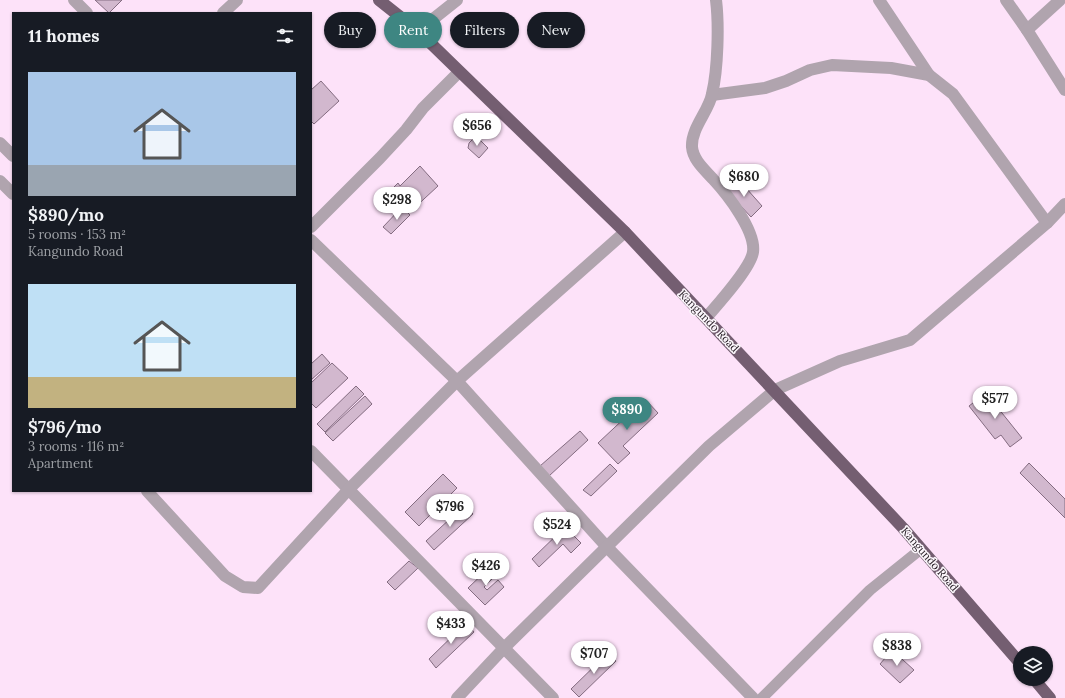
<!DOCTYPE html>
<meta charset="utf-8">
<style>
body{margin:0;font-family:Lora,serif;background:#20242c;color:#f1f3f6;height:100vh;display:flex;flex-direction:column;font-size:15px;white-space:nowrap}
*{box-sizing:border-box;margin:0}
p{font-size:13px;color:#9ea1a6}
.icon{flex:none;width:22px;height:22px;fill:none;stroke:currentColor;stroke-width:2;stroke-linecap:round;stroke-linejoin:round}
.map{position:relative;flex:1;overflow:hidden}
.panel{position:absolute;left:12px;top:12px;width:300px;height:480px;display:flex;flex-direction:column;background:#171b24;border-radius:0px;box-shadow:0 1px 3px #0004}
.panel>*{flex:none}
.banner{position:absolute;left:324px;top:12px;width:380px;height:36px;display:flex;gap:8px}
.tools{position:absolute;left:1013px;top:646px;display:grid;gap:8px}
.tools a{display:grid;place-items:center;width:40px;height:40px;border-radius:50%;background:#171b24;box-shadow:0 1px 3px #0004;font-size:20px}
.price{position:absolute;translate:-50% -34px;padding:0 9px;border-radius:14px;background:#fff;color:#222;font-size:13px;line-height:26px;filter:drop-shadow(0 1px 2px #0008)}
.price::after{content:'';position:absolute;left:50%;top:24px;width:12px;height:9px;margin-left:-6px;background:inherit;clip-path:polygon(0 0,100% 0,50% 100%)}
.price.on{background:#3e8682;color:#fff}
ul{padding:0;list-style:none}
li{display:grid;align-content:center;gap:8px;height:212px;padding:0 16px}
li span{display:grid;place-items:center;height:124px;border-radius:0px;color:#555}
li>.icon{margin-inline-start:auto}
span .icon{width:72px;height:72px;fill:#fffc;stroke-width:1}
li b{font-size:17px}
h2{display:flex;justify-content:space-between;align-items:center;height:48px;padding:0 16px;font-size:17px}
.tag{padding:0 14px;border-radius:18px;background:#171b24;box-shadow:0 1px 3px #0004;font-size:14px;line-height:36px}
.tag.on{background:#3e8682;color:#fff}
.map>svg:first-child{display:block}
</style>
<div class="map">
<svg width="1065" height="698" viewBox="0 0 1065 698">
<rect width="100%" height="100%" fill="#fde2f9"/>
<g fill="#d2b8ce" stroke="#846c81">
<path d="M95 0H122L109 13Z"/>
<path d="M321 81 339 101 314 124 311 121V90Z"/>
<path d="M476 136 488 148 479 158 468 148 469 143Z"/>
<path d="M420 166 438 186 411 211 400 200 405 196 403 193 399 198 391 190 398 183 400 186Z"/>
<path d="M738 179 762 206 751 217 726 190Z"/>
<path d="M402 207 410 215 391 234 383 227Z"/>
<path d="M322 354 330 363 311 380V364Z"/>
<path d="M332 363 348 378 316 408 311 403V383Z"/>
<path d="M356 386 364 394 325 432 317 424Z"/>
<path d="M986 393 1022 438 1010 447 1001 435 995 439 969 406Z"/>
<path d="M365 396 372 404 333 441 325 433Z"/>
<path d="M645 399 658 413 623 446 630 453 618 464 598 443Z"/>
<path d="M580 431 588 440 549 476 540 466Z"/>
<path d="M1029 463 1065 499V518L1020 473Z"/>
<path d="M610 464 617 471 591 496 583 490Z"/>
<path d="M443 474 457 488 419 526 405 512Z"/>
<path d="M465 505 473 514 434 550 426 541Z"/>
<path d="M565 527 581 543 571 553 563 544 539 567 532 559Z"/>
<path d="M409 561 418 568 395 590 387 582Z"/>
<path d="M490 567 497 574 484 587 487 590 498 580 504 587 485 605 468 588Z"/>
<path d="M466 623 474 632 436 668 429 659Z"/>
<path d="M892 650 914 670 900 683 880 664Z"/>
<path d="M608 653 616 661 579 697 571 689Z"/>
</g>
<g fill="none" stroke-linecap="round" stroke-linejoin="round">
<path stroke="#b0a4ae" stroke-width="11" d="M762 698 870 590 921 549"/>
<g stroke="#b0a4ae" stroke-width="12">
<path d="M74 0 87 13"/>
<path d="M879 0 929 75"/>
<path d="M1006 0 1027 30"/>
<path d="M1060 0 1027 30 1065 90"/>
<path d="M223 13 237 0"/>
<path d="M418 31 457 0"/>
<path d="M712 95 765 88 786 81 810 70 832 65 891 68 929 75 953 94 1047 223"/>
<path d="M0 143 13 156"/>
<path d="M0 181 13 194"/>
<path d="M311 227 380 158 406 130 423 108 459 72"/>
<path d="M311 240 457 381 606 546 753 698"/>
<path d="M706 318C717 305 751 268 753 252 756 231 727 194 713 179 705 170 693 160 692 147 691 128 709 111 712 94 718 69 719 24 716 0"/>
<path d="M311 451 553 698"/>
<path d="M147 491 225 576 243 587 258 588 349 489 457 381 625 232"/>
<path d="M457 698 504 648 709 446 775 390 840 361 910 340 1047 223 1065 204"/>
</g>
<g stroke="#745e71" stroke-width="12">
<path d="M379 0 418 31 625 232 903 528 1020 663"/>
<path d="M1034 679 1050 698"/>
</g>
</g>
<g text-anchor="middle" stroke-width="3" stroke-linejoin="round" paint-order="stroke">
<g font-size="11" fill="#241b23" stroke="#fcf7fc">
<text transform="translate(709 321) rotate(46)" y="4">Kangundo Road</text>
<text transform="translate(930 559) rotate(49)" y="4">Kangundo Road</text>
</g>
</g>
</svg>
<div class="tools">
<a><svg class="icon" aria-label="layers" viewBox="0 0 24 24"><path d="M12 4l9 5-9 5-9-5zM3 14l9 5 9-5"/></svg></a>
</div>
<b class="price" style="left:477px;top:147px">$656</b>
<b class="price" style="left:744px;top:198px">$680</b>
<b class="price" style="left:397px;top:221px">$298</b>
<b class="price" style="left:995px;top:420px">$577</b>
<b class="price on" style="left:627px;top:431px">$890</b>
<b class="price" style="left:450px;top:528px">$796</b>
<b class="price" style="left:557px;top:546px">$524</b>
<b class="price" style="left:486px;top:587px">$426</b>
<b class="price" style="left:451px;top:645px">$433</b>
<b class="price" style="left:897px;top:667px">$838</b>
<b class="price" style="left:594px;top:675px">$707</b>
<div class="banner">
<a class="tag">Buy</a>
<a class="tag on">Rent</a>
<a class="tag">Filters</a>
<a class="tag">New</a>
</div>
<section class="panel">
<h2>11 homes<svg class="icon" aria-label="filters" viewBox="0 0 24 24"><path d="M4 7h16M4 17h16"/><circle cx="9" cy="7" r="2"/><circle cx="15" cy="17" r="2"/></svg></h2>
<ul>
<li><span style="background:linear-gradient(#a9c7e8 75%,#9aa5b1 0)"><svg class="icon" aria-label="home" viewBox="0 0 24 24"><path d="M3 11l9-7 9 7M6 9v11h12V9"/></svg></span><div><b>$890/mo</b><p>5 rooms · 153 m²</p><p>Kangundo Road</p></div></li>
<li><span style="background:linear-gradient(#bfe0f5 75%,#c2b280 0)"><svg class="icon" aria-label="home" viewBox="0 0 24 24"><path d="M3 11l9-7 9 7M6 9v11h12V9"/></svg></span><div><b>$796/mo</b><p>3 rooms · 116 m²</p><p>Apartment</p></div></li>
</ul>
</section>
</div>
